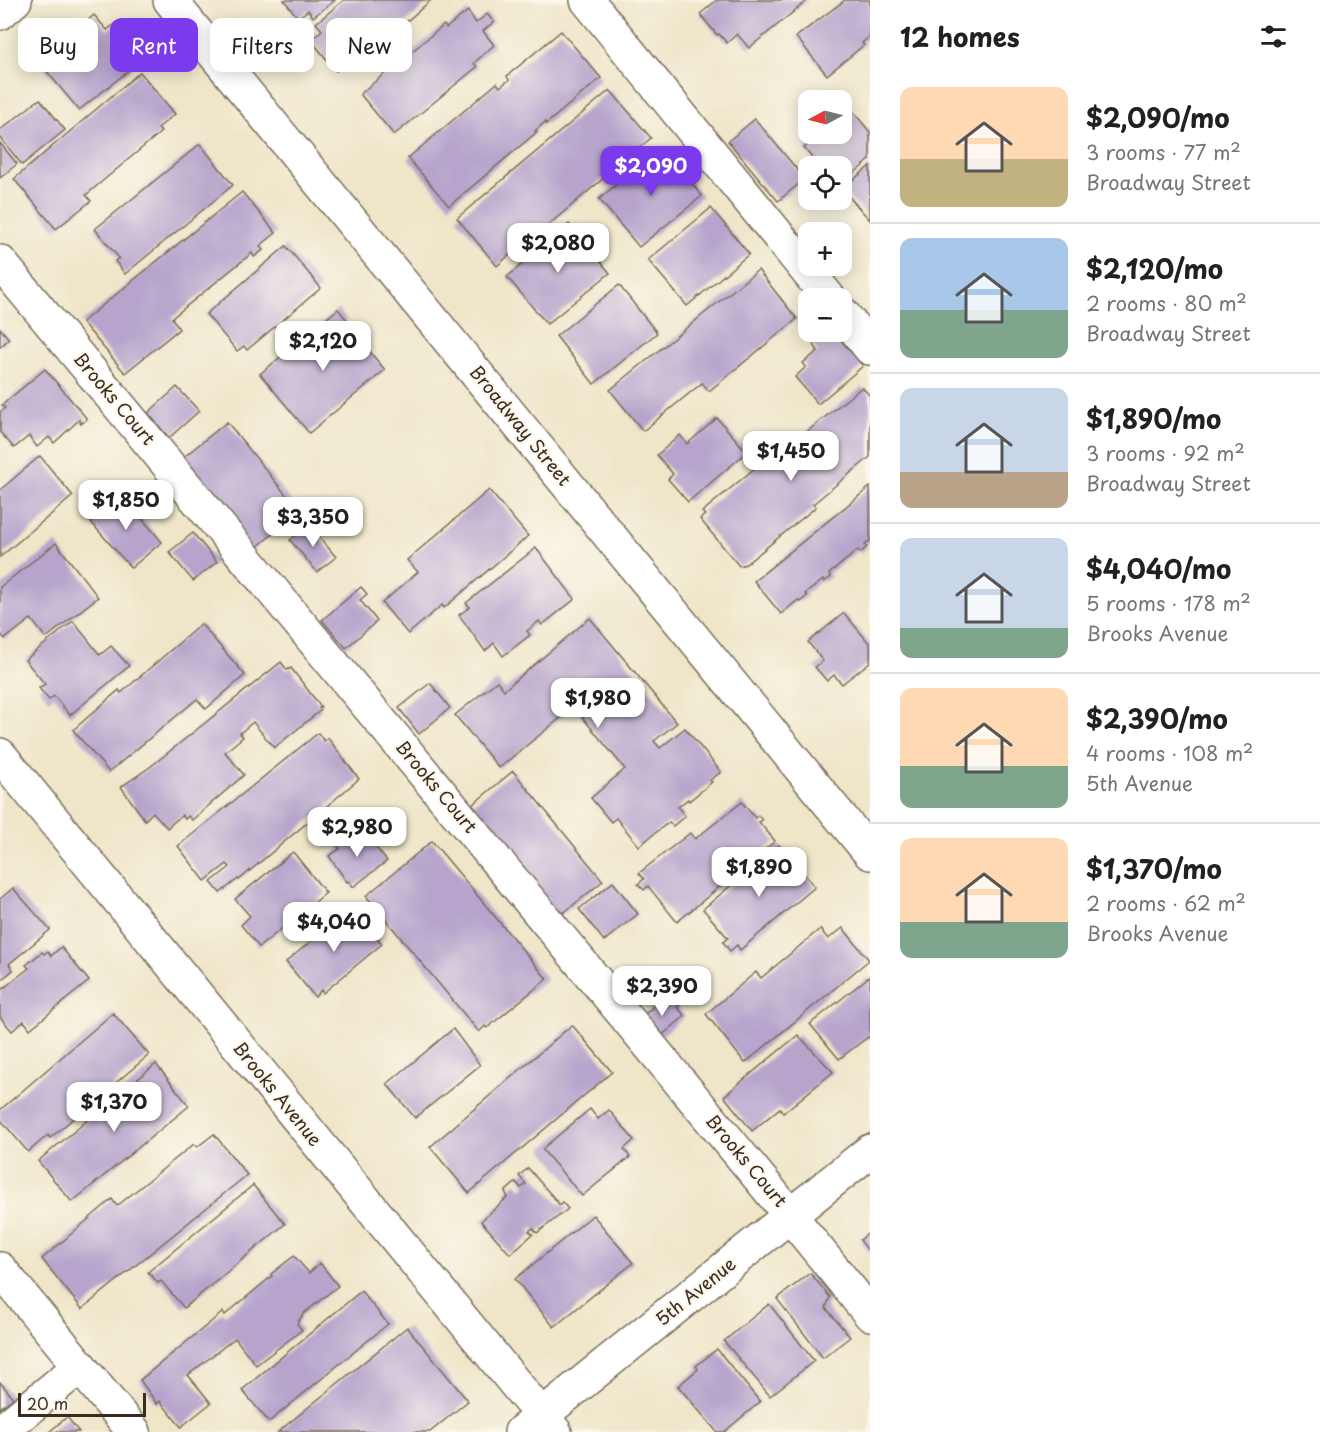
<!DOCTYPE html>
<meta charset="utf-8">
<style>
body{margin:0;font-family:"Playpen Sans",sans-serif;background:#f2f2f2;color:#202124;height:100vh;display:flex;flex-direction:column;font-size:22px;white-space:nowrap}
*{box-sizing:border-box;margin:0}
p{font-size:20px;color:#757577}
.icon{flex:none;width:33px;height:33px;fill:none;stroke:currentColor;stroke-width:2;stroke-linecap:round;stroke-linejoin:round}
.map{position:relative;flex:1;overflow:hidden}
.side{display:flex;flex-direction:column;background:#fff;width:450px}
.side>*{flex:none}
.top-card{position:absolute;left:18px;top:18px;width:570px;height:54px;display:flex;gap:12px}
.needle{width:39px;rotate:263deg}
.tools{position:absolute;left:798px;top:90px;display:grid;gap:12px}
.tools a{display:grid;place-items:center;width:54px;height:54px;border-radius:12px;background:#fff;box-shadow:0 3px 15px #0003;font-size:30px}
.scale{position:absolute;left:18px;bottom:15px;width:128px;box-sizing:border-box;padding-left:6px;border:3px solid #3b2a1e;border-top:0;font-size:16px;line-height:21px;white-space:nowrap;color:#3b2a1e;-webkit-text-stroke:4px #fbf7ec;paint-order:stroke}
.price{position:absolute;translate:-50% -51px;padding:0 14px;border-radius:12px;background:#fff;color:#222;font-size:20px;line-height:39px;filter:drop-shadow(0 2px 3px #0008)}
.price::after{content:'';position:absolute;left:50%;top:36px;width:18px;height:14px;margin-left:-9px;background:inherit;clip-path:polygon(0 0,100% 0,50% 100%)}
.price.on{background:#7c3aed;color:#fff}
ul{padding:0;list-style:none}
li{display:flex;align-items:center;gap:18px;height:150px;padding:0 30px}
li+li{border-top:2px solid #e0e0e0}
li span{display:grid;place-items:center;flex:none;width:168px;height:120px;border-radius:12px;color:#555}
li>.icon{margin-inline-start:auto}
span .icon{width:72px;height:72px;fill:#fffc;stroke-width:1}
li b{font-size:26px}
h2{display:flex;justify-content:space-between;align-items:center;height:72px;padding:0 30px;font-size:26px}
.tag{padding:0 21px;border-radius:12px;background:#fff;box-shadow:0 3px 15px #0003;font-size:21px;line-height:54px}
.tag.on{background:#7c3aed;color:#fff}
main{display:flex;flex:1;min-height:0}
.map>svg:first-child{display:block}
</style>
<main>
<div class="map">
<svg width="870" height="1432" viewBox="0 0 870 1432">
<rect width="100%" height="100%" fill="#fbf7ec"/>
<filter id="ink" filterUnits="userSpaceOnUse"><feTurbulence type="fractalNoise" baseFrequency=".0167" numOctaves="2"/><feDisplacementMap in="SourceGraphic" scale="12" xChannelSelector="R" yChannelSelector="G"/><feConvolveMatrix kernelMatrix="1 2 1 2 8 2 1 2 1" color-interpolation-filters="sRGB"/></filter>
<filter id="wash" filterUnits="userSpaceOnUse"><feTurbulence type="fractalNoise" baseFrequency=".008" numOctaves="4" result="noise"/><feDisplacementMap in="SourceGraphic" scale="24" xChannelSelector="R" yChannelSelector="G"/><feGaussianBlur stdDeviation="1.35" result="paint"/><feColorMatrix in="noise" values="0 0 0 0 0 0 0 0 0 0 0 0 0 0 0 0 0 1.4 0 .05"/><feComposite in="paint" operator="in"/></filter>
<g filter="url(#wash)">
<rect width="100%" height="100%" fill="#efe6c9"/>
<g id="blocks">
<g fill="#b6a4cc">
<path d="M284 0H335L313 17 308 10 298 18Z"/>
<path d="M344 0H431L354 68 348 61 336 71 311 40 322 30 316 23Z"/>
<path d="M717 0H808L749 48 737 34 727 43 719 34 717 35 700 14Z"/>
<path d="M845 0H870V36L862 43 864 45 827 75 796 37Z"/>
<path d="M468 11 476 23 487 14 494 22 483 31 494 45 474 63 477 67 394 135 360 94 444 25 446 28Z"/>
<path d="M94 15 107 30 117 22 132 43 123 49 136 65 79 110 39 62Z"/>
<path d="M561 31 601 78 546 124 545 122 535 131 537 132 449 206 408 158 497 83 500 87 509 80 507 76Z"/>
<path d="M140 72 175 114 158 128 161 132 86 195 91 201 56 229 14 179Z"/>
<path d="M610 90 651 138 533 238 531 236 497 266 457 218Z"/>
<path d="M40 99 65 130 22 165 0 137V130Z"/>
<path d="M851 109 870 132V160L842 183V166H819L804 148 821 134H842V117Z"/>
<path d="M755 119 805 179 778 201 728 141Z"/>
<path d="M0 143 17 164 0 178Z"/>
<path d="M200 144 233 185 125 274 115 261 119 258 95 229Z"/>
<path d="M662 147 702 196 639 247 599 199Z"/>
<path d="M870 166V220L842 189Z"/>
<path d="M242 192 276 233 260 246 263 250 254 257 252 253 172 318 179 329 125 373 82 322Z"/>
<path d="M711 208 749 254 687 306 648 260Z"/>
<path d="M569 224 610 273 547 324 507 277Z"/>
<path d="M286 246 321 288 247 350 244 346 237 351 206 314Z"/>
<path d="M758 270 797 319 709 391 702 383 643 431 610 390Z"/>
<path d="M619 285 657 333 594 384 556 336Z"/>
<path d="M338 309 347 320 345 322 385 370 309 433 260 374Z"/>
<path d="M0 328 9 339 0 347Z"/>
<path d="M830 332H834L863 366 818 404 795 377 806 367 803 363 818 351 814 345Z"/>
<path d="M45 369 87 419 81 424 79 420 54 443 49 437 37 447 29 436 14 448 0 432V412L5 408 2 405Z"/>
<path d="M177 387 199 411 169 438 148 413Z"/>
<path d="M862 387 870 396V457L813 504 816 507 746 564 739 566 700 519 705 515 702 512 772 454 783 467 796 456 788 447Z"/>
<path d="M717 418 747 452 688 502 668 479 673 474 657 455 680 435 687 444Z"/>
<path d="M227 422 300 512 253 550 180 460Z"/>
<path d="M40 456 73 496 0 557V490Z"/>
<path d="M870 487V541L865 545 867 547 860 553 858 550 829 574 831 577 824 582 823 580 805 594 807 596 800 602 798 600 781 614 754 581Z"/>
<path d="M489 490 528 536 444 608 442 605 408 634 382 603 418 572 407 560Z"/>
<path d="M121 494 162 542 131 568 90 521Z"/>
<path d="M309 525 336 557 317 572 290 540Z"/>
<path d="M193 533 217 562 193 581 169 552Z"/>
<path d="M56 543 98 597 46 638 31 619 5 639 0 633V587Z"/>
<path d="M536 548 575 599 542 625 539 621 527 631 530 635 503 656 494 643 485 651 459 615 470 607 466 603Z"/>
<path d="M361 587 367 594 360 600 377 621 346 648 322 620Z"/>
<path d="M844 613 870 644V662L842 684 834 675 827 681 815 667 823 661 808 642Z"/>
<path d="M590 618 677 723 654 741 660 748 685 728 721 772 710 780 712 782 689 801 688 799 678 807 685 816 673 826 669 822 639 846 616 818 611 822 591 798 625 769 574 707 499 768 455 715 497 681 504 690Z"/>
<path d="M73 621 100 655 111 646 129 666 70 715 54 696 49 700 39 688 45 684 25 660Z"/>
<path d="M201 624 245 675 206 709 197 699 109 772 73 730 119 690 121 693Z"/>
<path d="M281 662 287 670 291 668 321 707 319 708 321 710 274 748 253 722 240 733 243 737 225 752 244 775 192 820 188 816 185 819 182 815 167 828 153 812 145 820 121 787 150 767Z"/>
<path d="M430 683 450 708 419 734 399 708Z"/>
<path d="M318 733 324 741 328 738 359 779 239 880 238 879 220 893 211 882 230 867 227 864 205 881 178 846Z"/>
<path d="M513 771 603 881 556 919 466 810Z"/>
<path d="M742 802 755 818 758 815 762 820 759 822 775 841 677 922 648 886 644 890 638 884 644 879 639 873 690 833 695 839Z"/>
<path d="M362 830 387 861 353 887 349 881 347 882 329 856 340 849 336 843 348 834 351 838Z"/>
<path d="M432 841 547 979 487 1028 485 1026 479 1032 366 896Z"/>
<path d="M779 845 815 887 740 950 737 945 730 951 723 942 728 938 703 909Z"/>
<path d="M293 852 326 893 259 947 241 925 250 916 235 899Z"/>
<path d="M613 882 638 914 604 941 579 909Z"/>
<path d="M13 888 50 930 9 964 13 970 0 981V899Z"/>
<path d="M352 907 382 944 323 993 321 990 315 997 286 962Z"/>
<path d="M843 928 869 960 745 1063 706 1014 756 972 761 978 820 929 828 939Z"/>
<path d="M61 947 89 981 30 1029 24 1021 12 1031 0 1017V991L29 968 26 965 42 952 44 954 48 951 51 956Z"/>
<path d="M870 976V1039L868 1037 839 1059 810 1024Z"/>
<path d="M672 992 681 1004 677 1007 685 1016 654 1042 637 1020Z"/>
<path d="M113 1013 149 1055 50 1138 48 1135 28 1152 0 1119V1110Z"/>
<path d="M572 1025 612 1072 469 1193 430 1147Z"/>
<path d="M453 1029 480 1065 415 1118 387 1084Z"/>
<path d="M798 1035 833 1072 783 1113 780 1108 752 1131 724 1096Z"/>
<path d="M156 1064 189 1106 72 1202 38 1161Z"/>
<path d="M590 1109 598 1119 609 1110 634 1140 624 1149 630 1157 582 1196 542 1149Z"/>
<path d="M214 1134 247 1175 82 1309 42 1259 112 1199 117 1206 194 1144 197 1147Z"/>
<path d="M528 1168 560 1205 562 1202 568 1209 537 1233 533 1228 529 1231 533 1234 510 1254 481 1221 508 1197 505 1192 516 1182 521 1188 526 1184 519 1176Z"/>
<path d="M253 1185 285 1224 184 1308 161 1281 158 1283 148 1272Z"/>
<path d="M593 1215 633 1263 554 1327 515 1279Z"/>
<path d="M870 1232V1253L860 1240Z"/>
<path d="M294 1256 309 1273 320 1263 338 1286 303 1314 297 1324 302 1330 256 1365 235 1338 188 1375 211 1403 181 1427 160 1401 157 1404 140 1380 223 1312 225 1315 272 1276 271 1274Z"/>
<path d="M810 1273 830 1297 826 1308 850 1337 823 1358 777 1299Z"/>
<path d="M361 1291 388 1324 269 1422 242 1390Z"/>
<path d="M769 1304 814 1361 770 1396 724 1341Z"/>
<path d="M407 1327 468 1401 430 1432H278Z"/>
<path d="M717 1349 760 1402 724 1432H717L678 1386 698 1369 696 1366Z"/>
<path d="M0 1382 13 1398 0 1408Z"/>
<path d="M67 1417 79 1432H49Z"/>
</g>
</g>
</g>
<g filter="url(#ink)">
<use href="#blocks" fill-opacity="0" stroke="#7a6c5a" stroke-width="1.5"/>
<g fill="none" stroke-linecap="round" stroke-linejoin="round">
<g stroke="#7a6c5a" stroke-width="36">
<g id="minor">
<path d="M170 0 870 853"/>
<path d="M587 0 829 298"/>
<path d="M0 13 15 0"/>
<path d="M0 262 762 1181 870 1314"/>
<path d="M842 313 870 348"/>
<path d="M0 755 555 1432"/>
<path d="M0 1269 134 1432"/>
<path d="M0 1432 80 1366"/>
<path d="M521 1432 870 1151"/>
</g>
</g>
<use href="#minor" stroke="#fff" stroke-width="33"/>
</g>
</g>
<g text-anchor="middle" stroke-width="4.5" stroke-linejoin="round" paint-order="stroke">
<g font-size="18" fill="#3b2a1e" stroke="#fbf7ec">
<text transform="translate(114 399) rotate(50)" y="6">Brooks Court</text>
<text transform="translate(520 426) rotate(51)" y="6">Broadway Street</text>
<text transform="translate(436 787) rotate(50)" y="6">Brooks Court</text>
<text transform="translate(277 1094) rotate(51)" y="6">Brooks Avenue</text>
<text transform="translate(746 1161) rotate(50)" y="6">Brooks Court</text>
<text transform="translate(696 1292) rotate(-39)" y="6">5th Avenue</text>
</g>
</g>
</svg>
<div class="tools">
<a><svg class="needle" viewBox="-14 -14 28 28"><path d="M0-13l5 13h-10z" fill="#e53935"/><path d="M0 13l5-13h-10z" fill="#757577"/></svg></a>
<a><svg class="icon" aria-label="locate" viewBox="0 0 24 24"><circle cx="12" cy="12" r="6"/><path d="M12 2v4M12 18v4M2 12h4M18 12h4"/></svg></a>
<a>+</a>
<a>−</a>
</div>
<div class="scale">20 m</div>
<b class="price on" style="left:651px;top:197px">$2,090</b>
<b class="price" style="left:558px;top:274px">$2,080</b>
<b class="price" style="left:323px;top:372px">$2,120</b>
<b class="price" style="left:791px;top:482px">$1,450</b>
<b class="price" style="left:126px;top:531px">$1,850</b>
<b class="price" style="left:313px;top:548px">$3,350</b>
<b class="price" style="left:598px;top:729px">$1,980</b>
<b class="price" style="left:357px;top:858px">$2,980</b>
<b class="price" style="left:759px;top:898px">$1,890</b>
<b class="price" style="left:334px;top:953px">$4,040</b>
<b class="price" style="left:662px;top:1017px">$2,390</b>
<b class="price" style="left:114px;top:1133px">$1,370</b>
<div class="top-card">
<a class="tag">Buy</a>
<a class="tag on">Rent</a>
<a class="tag">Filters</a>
<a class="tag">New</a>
</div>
</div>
<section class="side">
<h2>12 homes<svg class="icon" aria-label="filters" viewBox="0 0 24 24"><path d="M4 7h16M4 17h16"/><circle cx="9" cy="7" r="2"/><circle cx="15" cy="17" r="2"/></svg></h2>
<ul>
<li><span style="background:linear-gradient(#ffd9b3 60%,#c2b280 0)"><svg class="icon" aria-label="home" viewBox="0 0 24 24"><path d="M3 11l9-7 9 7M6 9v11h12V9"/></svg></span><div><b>$2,090/mo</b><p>3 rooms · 77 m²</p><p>Broadway Street</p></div></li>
<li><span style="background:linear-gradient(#a9c7e8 60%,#7fa58c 0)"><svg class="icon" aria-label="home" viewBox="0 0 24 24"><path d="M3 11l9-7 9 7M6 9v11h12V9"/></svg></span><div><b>$2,120/mo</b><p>2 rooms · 80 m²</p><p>Broadway Street</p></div></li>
<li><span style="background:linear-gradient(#c9d6e8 70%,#b9a48a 0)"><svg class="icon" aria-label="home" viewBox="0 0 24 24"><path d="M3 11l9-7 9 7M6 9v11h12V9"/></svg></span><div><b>$1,890/mo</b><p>3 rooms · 92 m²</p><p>Broadway Street</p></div></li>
<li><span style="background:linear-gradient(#c9d6e8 75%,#7fa58c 0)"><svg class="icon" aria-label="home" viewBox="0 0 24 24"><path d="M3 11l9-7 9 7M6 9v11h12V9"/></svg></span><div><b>$4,040/mo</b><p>5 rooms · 178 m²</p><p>Brooks Avenue</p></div></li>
<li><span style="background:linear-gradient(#ffd9b3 65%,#7fa58c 0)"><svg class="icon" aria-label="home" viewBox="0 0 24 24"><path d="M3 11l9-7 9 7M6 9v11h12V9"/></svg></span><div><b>$2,390/mo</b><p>4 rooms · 108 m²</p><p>5th Avenue</p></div></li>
<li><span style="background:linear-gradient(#ffd9b3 70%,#7fa58c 0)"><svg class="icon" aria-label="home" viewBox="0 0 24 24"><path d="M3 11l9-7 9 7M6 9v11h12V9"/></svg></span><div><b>$1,370/mo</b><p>2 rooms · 62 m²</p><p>Brooks Avenue</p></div></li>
</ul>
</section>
</main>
